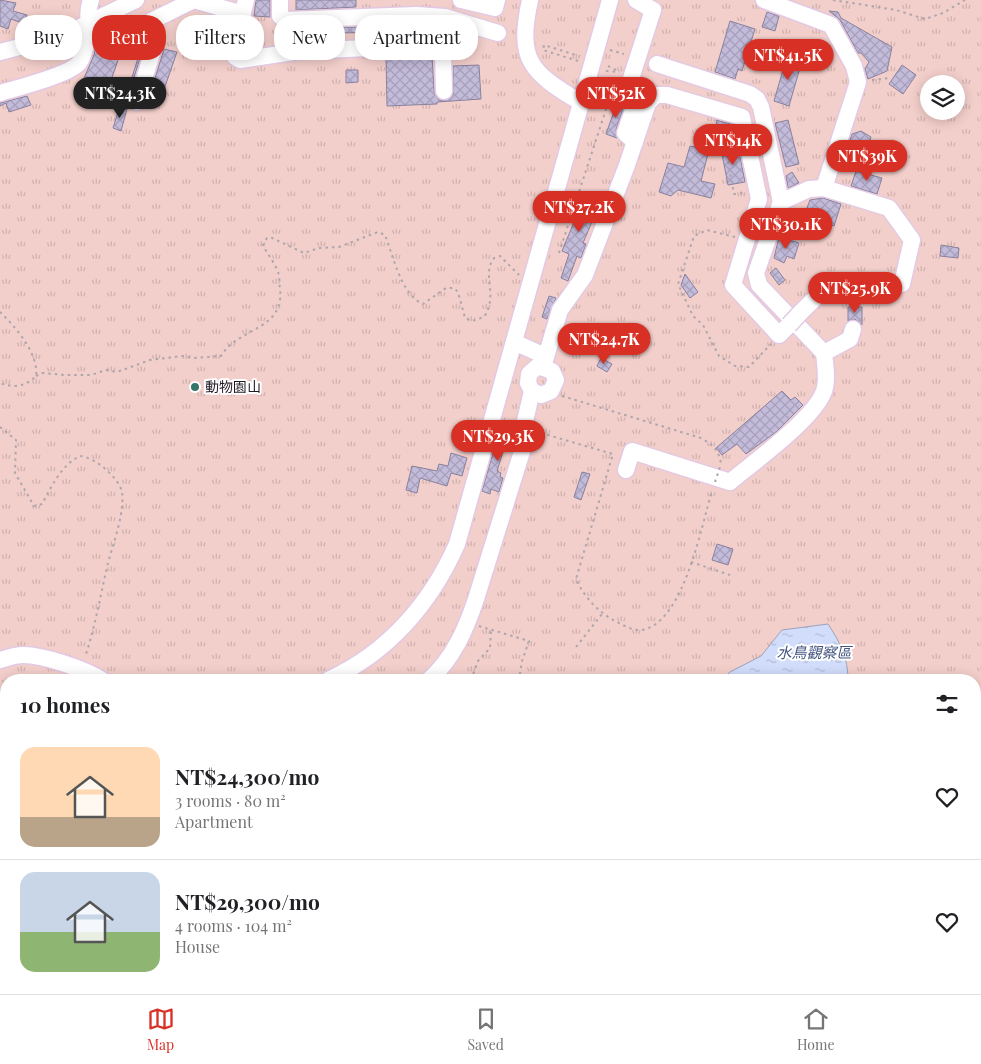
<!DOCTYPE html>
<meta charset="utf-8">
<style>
body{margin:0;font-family:"Playfair Display","Noto Sans TC",serif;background:#f6f6f6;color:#202124;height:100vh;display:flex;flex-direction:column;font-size:19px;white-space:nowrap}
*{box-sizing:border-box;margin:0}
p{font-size:16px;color:#757577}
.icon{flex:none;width:28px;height:28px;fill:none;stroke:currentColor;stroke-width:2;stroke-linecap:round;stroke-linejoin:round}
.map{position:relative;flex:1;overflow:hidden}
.sheet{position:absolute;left:0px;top:674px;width:981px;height:321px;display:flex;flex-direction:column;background:#fff;border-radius:20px 20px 0 0;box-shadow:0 2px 12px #0003}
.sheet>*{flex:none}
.banner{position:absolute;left:15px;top:15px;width:500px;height:45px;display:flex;gap:10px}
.controls{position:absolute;left:920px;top:75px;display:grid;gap:10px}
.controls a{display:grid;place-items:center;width:45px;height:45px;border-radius:50%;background:#fff;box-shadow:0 2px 12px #0003;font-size:25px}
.price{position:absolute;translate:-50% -42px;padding:0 11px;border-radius:18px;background:#d93025;color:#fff;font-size:16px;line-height:32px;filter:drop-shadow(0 1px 2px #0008)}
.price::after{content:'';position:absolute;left:50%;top:30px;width:15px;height:11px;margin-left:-8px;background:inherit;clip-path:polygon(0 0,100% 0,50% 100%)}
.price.active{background:#222;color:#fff}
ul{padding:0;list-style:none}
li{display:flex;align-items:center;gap:15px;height:125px;padding:0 20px}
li+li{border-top:1px solid #e0e0e0}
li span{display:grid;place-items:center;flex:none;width:140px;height:100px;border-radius:15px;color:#555}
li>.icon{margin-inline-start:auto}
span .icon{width:60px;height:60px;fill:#fffc;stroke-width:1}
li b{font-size:21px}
h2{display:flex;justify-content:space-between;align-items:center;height:60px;padding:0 20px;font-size:21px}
.tag{padding:0 18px;border-radius:20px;background:#fff;box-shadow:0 2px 12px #0003;font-size:18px;line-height:45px}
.tag.active{background:#d93025;color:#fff}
.tab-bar{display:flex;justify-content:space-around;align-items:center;height:70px;border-top:1px solid #e0e0e0;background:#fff;font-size:14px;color:#757577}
.tab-bar a{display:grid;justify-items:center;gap:2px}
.tab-bar .active{color:#d93025}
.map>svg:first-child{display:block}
</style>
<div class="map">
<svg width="981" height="994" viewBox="0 0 981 994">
<defs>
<pattern id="park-tufts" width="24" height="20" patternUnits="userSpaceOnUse" patternTransform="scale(1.25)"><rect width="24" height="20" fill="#f3cfcb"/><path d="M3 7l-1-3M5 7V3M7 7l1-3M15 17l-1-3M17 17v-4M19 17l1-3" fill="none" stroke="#d0b1ae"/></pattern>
<pattern id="water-ripples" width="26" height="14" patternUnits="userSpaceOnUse" patternTransform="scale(1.25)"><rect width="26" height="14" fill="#d1ddfb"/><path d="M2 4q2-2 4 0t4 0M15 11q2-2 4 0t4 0" fill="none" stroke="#b3bdd7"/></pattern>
<pattern id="building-cross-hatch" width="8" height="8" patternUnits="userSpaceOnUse" patternTransform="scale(1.25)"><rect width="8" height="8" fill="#c3bbda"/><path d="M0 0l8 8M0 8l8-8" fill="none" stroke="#a7a0bb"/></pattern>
</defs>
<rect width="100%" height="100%" fill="#fff9fe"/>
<path fill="url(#park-tufts)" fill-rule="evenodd" d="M0 0H981V973L975 977V680H6V989H958L951 994H0ZM929 84H956V111H929Z"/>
<path fill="url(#water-ripples)" stroke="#9da2ba" d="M828 624C840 642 848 658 848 680H722L730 672 761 656 782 630Z"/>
<g fill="url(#building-cross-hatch)" stroke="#89819e">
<path d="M0 0 16 3 13 11 27 15 25 24 11 19 8 29 0 26Z"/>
<path d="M256 0H270V17L254 16Z"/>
<path d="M296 0H356V7L296 10Z"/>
<path d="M829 11 838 12 841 18 892 47 887 71 868 79 865 69 869 62 861 53H858L840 20Z"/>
<path d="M767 12 779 16 775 31 762 27Z"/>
<path d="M730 21 755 29 742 71 738 69 735 79 715 72Z"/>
<path d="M393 26V32L338 33V31L326 32V28Z"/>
<path d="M104 27 124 33 126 37 107 92 81 85 94 55 99 29Z"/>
<path d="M143 42 144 46 127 99 129 107 123 106Z"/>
<path d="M164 49 177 52 160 101 149 98Z"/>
<path d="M432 55 434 91 439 100 445 101 453 95V66L479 65 481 99 437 102V104L387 106 386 57Z"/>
<path d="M787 56 802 61 789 106 774 101Z"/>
<path d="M902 65 916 75 903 94 889 84Z"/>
<path d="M346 70H358V82L346 83Z"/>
<path d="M27 96 31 105 9 112 6 103 0 106V103Z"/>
<path d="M619 97 625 103 616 130 617 138 606 134Z"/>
<path d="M119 109H127L121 131 113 128Z"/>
<path d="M716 120 734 125 720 142Z"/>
<path d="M788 120 799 164 786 167 775 123Z"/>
<path d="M861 131 871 137 864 158 846 152 852 134Z"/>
<path d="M690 146 709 150 701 181 715 184 711 198 678 190 671 196 659 192 668 163 684 167Z"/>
<path d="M738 146 745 182 728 185 721 149Z"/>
<path d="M856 171 882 178 877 194 851 186Z"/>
<path d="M792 172 799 183 788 188 786 176Z"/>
<path d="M583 192 597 199 590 216 594 217 583 243 586 244 581 258 577 256 568 281 561 278 569 254 562 251 579 210 576 208Z"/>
<path d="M823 198 841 204 834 226 804 216 810 200Z"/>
<path d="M779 237 799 243 794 259 787 256 784 263 774 258Z"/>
<path d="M941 245 959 248 958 258 940 256Z"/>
<path d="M776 268 785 280 779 285 770 273Z"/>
<path d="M685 274 698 292 690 298 681 285Z"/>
<path d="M549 296 556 298 547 319 542 317Z"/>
<path d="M848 307H862V325L855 319 848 321Z"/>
<path d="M601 358 612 364 607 372 597 366Z"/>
<path d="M782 391 791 400 795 397 803 405 776 432 746 454 737 444 722 455 716 448Z"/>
<path d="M500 429 517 434 514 444 506 442 497 471 501 473 500 477 503 478 499 492 491 489 490 494 482 491Z"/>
<path d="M451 453 467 458 462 476 451 473 447 486 420 478 417 493 406 490 412 466 437 471 439 464 448 466Z"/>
<path d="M582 472 590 474 581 500 574 497Z"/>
<path d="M717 544 733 549 728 565 712 560Z"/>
</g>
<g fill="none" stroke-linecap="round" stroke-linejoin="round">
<g stroke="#ded8dd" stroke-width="16" stroke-dasharray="16 8" stroke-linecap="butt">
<path d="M975 963 981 958"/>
<path d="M927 994 938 989"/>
</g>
<g stroke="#e3c9e3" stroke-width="19">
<g id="minor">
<path d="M246 0 233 52 235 57 240 60 300 51 437 45 443 53 444 91"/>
<path d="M280 0V16L286 20 416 15 445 17 498 33"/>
<path d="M461 0 495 8 497 0"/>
<path d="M530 0C517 60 530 72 580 102"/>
<path d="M764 0 831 25 854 66 858 82 824 188 889 208 912 240 902 284 832 282 801 312"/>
<path d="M133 30 194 0 243 14"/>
<path d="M0 52 62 36 136 0"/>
<path d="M657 64 750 94 757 99 761 107 781 202"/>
<path d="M0 93C17 88 69 75 79 63 85 55 86 43 88 34 91 22 85 15 91 0"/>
<path d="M137 102 154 47 150 22"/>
<path d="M635 142 625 133 636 101 627 91 653 10 636 0"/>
<path d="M514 342 545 356"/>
<path d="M824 353 850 339 853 329"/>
<path d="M543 367 560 310 585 275 627 165 648 103 656 95H667L742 117 759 199 733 285 779 335 789 325"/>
<path d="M626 470 632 451 730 482C754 462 815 418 824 391 828 380 825 364 824 353L759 285 756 273 781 202 809 189 824 188"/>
<path d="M0 660C7 658 15 655 23 655 43 655 85 669 102 680"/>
<path d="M328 680C388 653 431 603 457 544L610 0"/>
<path d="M429 680C453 659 466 629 476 599L529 429 525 421 532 391 528 383 529 374 538 366 552 371 556 380 551 391 541 395 532 391"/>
<path d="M0 713 6 734"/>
<path d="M0 786 6 784"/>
<path d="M0 808 6 806"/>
<path d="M504 989 508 994"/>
<path d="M846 989 854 994"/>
<path d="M0 994 6 984"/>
<path d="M693 994 696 989"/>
</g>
</g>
<g stroke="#ada6ad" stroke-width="2" stroke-dasharray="2.5 4" stroke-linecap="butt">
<path d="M833 0 896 10 925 19 943 13 965 0"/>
<path d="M610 50 624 54"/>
<path d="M578 61 543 50 544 45 579 56"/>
<path d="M608 66 620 72"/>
<path d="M606 71 617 72"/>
<path d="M872 80 889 78"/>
<path d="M731 132 724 140 734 194 743 193"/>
<path d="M728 159 737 157"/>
<path d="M735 237 707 230 694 236 678 284 693 316 703 325 719 356 735 366 749 367 771 344"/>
<path d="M559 253 613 88"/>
<path d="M0 312C15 326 39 354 36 376 25 387 14 388 0 383"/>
<path d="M36 376 42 373 65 375H91L106 370 117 372 150 360 182 356 194 358 221 356C238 327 285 331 280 288 279 283 280 277 278 272 275 263 267 254 263 245L267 238H272L304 253 319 248 339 247 378 232 385 235C393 255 401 295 423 304L446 288H454L458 292 465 318 472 321 484 317C499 294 481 275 494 258L500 256 519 275"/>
<path d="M562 396 701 438C713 445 719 450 721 464"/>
<path d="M0 427 16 440 15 473 34 506 42 504C52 486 61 465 80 456 95 457 119 478 122 492 125 514 112 546 107 567 100 598 95 627 85 657"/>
<path d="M541 433 613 454 576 579C585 599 601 615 621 624 628 628 638 632 646 629 685 616 701 527 712 491"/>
<path d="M691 562 730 575"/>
<path d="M479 626 529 641 522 661 519 680"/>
<path d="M576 647 602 614"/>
<path d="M471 680 478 661 490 648 491 630"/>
<path d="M975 959 981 951"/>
<path d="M975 966 981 994"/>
</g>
<use href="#minor" stroke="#fff" stroke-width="16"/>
<g stroke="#e3c9e3" stroke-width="19" stroke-linecap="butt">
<path id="minor-bridge" d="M789 325 801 312"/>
</g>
<path stroke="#ada6ad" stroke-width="2" stroke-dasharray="2.5 4" stroke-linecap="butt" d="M715 482 721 464"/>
<use href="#minor-bridge" stroke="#fff" stroke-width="16"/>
</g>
<circle fill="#34776a" stroke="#fff" stroke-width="2" cx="195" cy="387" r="5"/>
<g text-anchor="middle" stroke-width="4" stroke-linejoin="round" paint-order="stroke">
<g font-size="14" fill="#241a24" stroke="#fff" text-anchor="start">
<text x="205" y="392">動物園山</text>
</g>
<g font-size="15" font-style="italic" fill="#455681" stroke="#fff">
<text x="814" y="658">水鳥觀察區</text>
</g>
</g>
</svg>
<div class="controls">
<a><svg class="icon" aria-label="layers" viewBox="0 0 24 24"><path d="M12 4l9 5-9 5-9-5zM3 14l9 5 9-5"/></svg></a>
</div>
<b class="price" style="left:788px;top:81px">NT$41.5K</b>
<b class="price active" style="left:120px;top:119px">NT$24.3K</b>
<b class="price" style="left:616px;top:119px">NT$52K</b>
<b class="price" style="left:733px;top:166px">NT$14K</b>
<b class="price" style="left:867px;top:182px">NT$39K</b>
<b class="price" style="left:579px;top:233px">NT$27.2K</b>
<b class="price" style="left:786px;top:250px">NT$30.1K</b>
<b class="price" style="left:855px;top:314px">NT$25.9K</b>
<b class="price" style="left:604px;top:365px">NT$24.7K</b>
<b class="price" style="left:498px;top:462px">NT$29.3K</b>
<div class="banner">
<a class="tag">Buy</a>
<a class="tag active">Rent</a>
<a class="tag">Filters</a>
<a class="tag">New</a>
<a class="tag">Apartment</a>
</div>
<section class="sheet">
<h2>10 homes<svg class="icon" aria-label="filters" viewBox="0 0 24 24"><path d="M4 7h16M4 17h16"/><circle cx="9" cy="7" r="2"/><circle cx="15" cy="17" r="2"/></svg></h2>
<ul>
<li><span style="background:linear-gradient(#ffd9b3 70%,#b9a48a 0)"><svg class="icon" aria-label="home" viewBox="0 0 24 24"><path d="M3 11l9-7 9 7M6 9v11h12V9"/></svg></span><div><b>NT$24,300/mo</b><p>3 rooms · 80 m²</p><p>Apartment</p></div><svg class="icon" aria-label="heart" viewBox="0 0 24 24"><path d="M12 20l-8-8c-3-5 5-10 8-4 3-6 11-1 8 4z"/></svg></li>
<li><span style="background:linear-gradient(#c9d6e8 60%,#8fb573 0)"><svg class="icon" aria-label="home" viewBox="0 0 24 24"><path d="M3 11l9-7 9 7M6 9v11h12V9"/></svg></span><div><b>NT$29,300/mo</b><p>4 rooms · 104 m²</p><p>House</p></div><svg class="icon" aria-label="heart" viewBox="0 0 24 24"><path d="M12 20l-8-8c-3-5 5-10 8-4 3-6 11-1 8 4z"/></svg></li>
</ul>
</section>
</div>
<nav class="tab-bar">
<a class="active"><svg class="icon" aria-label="map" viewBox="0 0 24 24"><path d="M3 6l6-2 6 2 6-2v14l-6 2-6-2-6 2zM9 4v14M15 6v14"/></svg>Map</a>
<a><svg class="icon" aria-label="saved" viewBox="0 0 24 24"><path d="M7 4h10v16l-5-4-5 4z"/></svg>Saved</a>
<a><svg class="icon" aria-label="home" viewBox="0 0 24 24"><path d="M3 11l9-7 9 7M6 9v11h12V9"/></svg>Home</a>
</nav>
